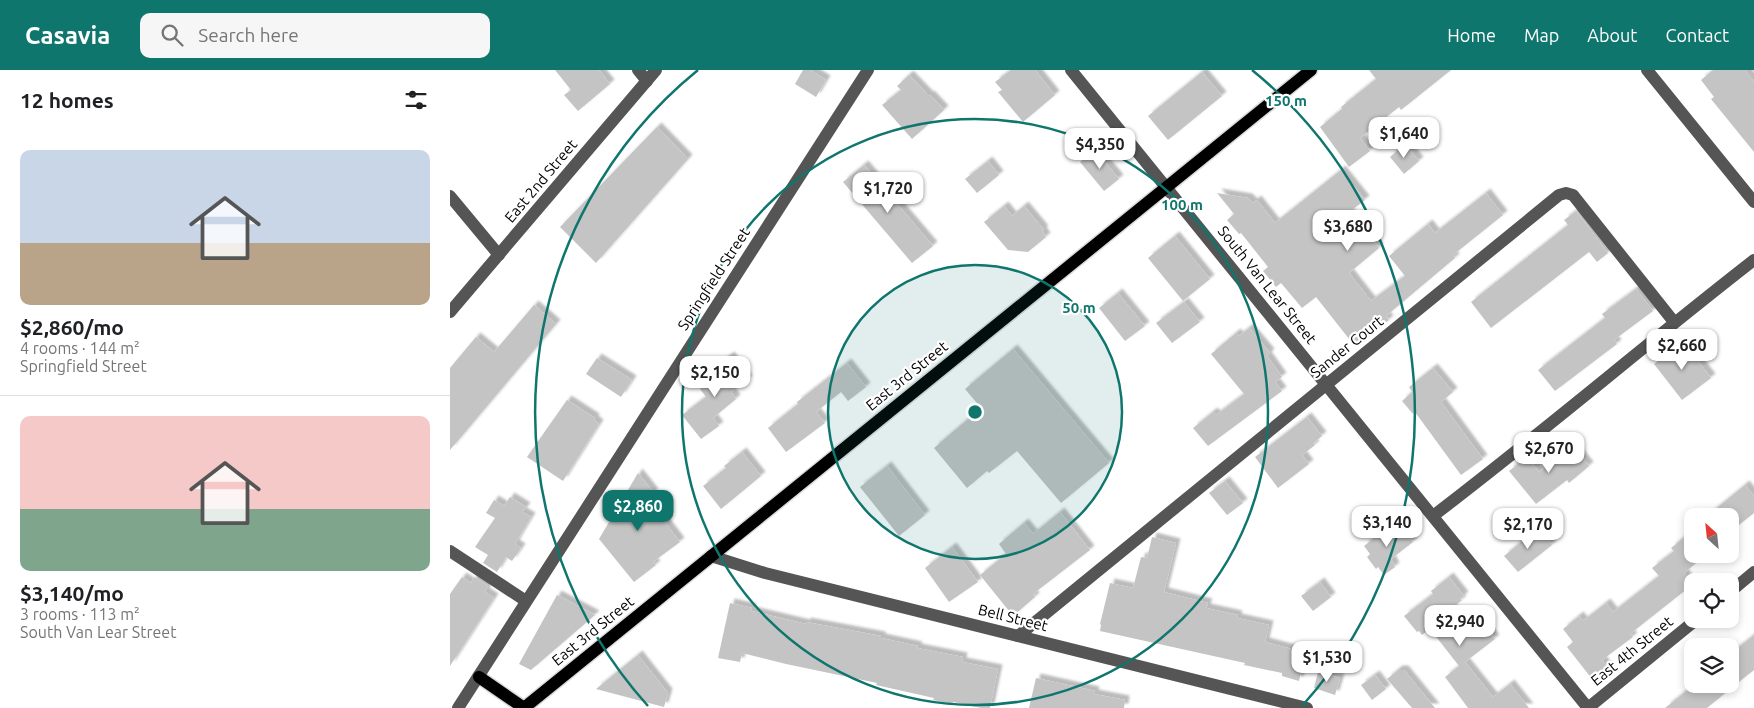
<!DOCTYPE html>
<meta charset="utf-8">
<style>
body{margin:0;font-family:Ubuntu,sans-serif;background:#f6f6f6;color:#202124;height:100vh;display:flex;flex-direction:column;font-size:19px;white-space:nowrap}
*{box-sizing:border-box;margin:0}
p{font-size:16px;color:#757577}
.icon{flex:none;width:28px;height:28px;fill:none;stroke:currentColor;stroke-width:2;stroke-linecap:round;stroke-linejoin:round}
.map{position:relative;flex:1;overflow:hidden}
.side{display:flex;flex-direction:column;background:#fff;width:450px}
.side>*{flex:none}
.needle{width:32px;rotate:333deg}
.fabs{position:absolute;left:1234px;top:438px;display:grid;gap:10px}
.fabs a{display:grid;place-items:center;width:55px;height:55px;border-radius:10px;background:#fff;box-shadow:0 2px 8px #0003;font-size:25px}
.price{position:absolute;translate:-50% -42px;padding:0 11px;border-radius:10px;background:#fff;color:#222;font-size:16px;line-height:32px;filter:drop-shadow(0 1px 2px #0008)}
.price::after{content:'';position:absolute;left:50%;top:30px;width:15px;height:11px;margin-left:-8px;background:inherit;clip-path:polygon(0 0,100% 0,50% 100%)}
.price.current{background:#0f766e;color:#fff}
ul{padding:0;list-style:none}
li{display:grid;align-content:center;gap:10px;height:265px;padding:0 20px}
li+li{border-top:1px solid #e0e0e0}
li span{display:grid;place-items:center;height:155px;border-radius:10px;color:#555}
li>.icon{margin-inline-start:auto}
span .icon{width:90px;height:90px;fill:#fffc;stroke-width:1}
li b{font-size:21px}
h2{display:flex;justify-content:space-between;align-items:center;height:60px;padding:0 20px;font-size:21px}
header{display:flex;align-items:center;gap:30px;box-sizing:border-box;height:70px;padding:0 25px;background:#0f766e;color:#fff}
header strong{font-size:24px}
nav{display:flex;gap:28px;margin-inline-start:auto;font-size:18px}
.search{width:350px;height:45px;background:#f6f6f6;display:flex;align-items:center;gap:12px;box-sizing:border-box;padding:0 18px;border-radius:10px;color:#757577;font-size:19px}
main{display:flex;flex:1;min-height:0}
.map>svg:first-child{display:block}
</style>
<header>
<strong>Casavia</strong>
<div class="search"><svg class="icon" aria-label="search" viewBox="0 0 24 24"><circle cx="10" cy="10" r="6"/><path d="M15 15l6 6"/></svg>Search here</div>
<nav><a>Home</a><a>Map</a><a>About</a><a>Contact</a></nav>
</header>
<main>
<section class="side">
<h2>12 homes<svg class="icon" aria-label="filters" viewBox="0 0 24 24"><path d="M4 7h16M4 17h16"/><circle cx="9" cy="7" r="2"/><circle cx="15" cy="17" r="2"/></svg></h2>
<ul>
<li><span style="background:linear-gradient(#c9d6e8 60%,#b9a48a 0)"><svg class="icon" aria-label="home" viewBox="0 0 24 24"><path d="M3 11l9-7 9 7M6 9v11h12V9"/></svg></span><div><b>$2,860/mo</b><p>4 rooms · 144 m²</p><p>Springfield Street</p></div></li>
<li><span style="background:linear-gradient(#f6c9c9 60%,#7fa58c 0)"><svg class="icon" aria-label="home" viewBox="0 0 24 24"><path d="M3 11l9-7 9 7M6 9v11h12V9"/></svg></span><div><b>$3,140/mo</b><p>3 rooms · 113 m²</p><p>South Van Lear Street</p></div></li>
</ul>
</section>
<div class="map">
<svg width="1304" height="638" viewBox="0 0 1304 638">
<defs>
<filter id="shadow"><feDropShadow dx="4.5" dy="-4.5" stdDeviation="1" flood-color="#0004"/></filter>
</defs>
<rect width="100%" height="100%" fill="#fff"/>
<g fill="#c4c4c4" filter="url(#shadow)">
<path d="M105 0H149L160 14 128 41 114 25 121 20Z"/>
<path d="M353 0H360L376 10 366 27 345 14Z"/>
<path d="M561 0H585L605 25 573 52 548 22 552 20 545 12Z"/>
<path d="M919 0H1001L951 40 949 37 910 68 920 81 899 97 870 57 892 39 891 37 926 9Z"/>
<path d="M1263 0H1295L1304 12V82L1261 29 1264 27 1251 10Z"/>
<path d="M752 2 772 26 718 70 698 46Z"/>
<path d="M459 5 479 26 480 25 494 40 462 69 432 35 451 20 447 16Z"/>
<path d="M207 57 238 89 146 193 110 157Z"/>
<path d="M955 74 969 91 954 104 940 87Z"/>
<path d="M645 80 669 109 654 121 630 92Z"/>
<path d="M538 91 549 105 527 123 515 109Z"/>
<path d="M414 95 483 176 462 193 393 112Z"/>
<path d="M891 100 915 130 899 142 929 178 899 203 921 231 955 206 939 186 978 154 985 163 1036 123 1053 145 1003 185 1005 188 936 246 939 250 917 267 916 265 903 274 866 227 852 238 831 213 826 217 813 201 818 197 791 163 789 164 777 150 784 144 767 123 798 128 803 133 807 130 825 153Z"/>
<path d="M554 136 562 146 574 136 594 160 592 161 596 167 578 182 558 180 534 152Z"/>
<path d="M1126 141 1158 183 1147 192 1139 182 1041 258 1021 232 1118 155 1114 150Z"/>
<path d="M725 166 760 209 733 231 698 188Z"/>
<path d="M1186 219 1203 241 1164 270 1167 274 1105 321 1088 300 1155 248 1152 244Z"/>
<path d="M668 223 695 256 675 271 649 238Z"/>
<path d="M734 232 750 252 722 273 706 253Z"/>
<path d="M84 235 106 254 0 380V298L26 267 44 282Z"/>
<path d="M799 258 820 283 817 286 832 307 825 312 832 321 758 376 743 358 763 342 766 345 794 324 761 284 786 263 789 266Z"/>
<path d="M1233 272 1261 308 1232 330 1204 294Z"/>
<path d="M563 279 659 393 611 433 567 381 539 403 537 401 517 418 484 378 531 338 515 319Z"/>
<path d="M280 286 298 310 281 322 286 329 263 348 269 356 251 369 232 345 256 327 250 319 271 303 266 296Z"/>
<path d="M147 288 182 310 171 327 136 304Z"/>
<path d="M397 293 416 317 398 331 391 322 366 342 375 353 336 382 318 358 348 334 347 332Z"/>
<path d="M983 298 1003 322 991 332 1033 389 1011 405 965 342 963 344 952 331 962 322 959 317Z"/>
<path d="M117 330 145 348 144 350 149 354 113 411 77 387Z"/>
<path d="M857 347 872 366 863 373 865 375 852 385 859 394 828 418 805 387Z"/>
<path d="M1122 375 1139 396 1119 413 1117 410 1086 434 1059 401 1077 387 1089 402Z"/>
<path d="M292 382 311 406 271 439 253 416 276 398 274 396Z"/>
<path d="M437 396 475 445 449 466 410 417Z"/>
<path d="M188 403 204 423 197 429 230 472 203 492 206 495 184 512 149 469Z"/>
<path d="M775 411 793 433 777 445 759 423Z"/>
<path d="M1295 415 1304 426V443L1280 462V446H1257Z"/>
<path d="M60 427 76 437 72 442 81 447 65 474 71 478 62 491 56 487 47 502 33 493 38 485 25 477 45 448 36 443 44 430 54 436Z"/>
<path d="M610 442 640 480 583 524 585 527 563 546 530 505 556 484 549 474 574 453 583 464Z"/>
<path d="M949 454 963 472 941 489 945 497 934 505 928 497 926 499 917 487 920 484 914 476 934 460 937 464Z"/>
<path d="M1088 458 1102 475 1068 502 1054 486Z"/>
<path d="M1242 461V484H1257L1234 503 1242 515 1180 564 1183 567 1152 590 1157 597 1142 609 1117 577 1123 572 1113 559 1129 546 1133 551 1156 533 1163 542 1209 506 1202 498 1224 481 1221 478Z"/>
<path d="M702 467 726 473 714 522 758 533 756 538 788 545 787 548 819 555 815 572 856 583 849 611 832 606V603L794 595 795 593 650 561 651 555 650 554 660 513 683 518 691 487 697 488Z"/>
<path d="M502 477 528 512 499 532 475 498Z"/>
<path d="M12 507 21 513 24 507 38 516 35 522 44 528 0 596V524Z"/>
<path d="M999 507 1014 526 1010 529 1012 530 1002 538 1021 563 1033 554 1045 569 1015 592 1043 627 1060 614 1079 638H1018L995 607 1009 596 980 559 972 565 969 561 967 562 954 546 983 524 981 521Z"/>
<path d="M870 512 881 527 863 541 851 526Z"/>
<path d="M107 525 145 545 81 600 69 594Z"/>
<path d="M280 533 302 538 301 541 356 554V552L431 566V568L468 576 467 578 513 587 512 592 548 599 540 638H531L503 632 502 634 483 630 484 628 426 615 427 613 336 594 292 583 290 592 268 588Z"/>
<path d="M1304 565V600L1290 611 1257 638H1215L1245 614H1280V584Z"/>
<path d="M188 585 218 623 214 637 146 619Z"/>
<path d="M948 600H954L985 638H962L937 609Z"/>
<path d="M868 602 890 608 885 625 864 618Z"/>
<path d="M925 605 936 619 922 630 911 615Z"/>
<path d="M586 608 645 621 644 624 675 630 674 638H579Z"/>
</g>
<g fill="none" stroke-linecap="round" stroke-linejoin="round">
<g stroke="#dbdbdb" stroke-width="15">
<g id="major">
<path d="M29 607 74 638"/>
<path d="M74 638 861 0"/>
</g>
</g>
<g stroke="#555" stroke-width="12">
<path d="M188 0 197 11"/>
<path d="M621 0 1138 638"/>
<path d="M1197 0 1304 132"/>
<path d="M0 126 49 185"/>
<path d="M0 242 206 0"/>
<path d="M983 446C1092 363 1196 274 1304 190"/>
<path d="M0 481 76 531"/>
<path d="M261 486 315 503 857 638"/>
<path d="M1280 522 1304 502"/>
<path d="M568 566 1109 125 1116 123 1123 125 1224 252"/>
<path d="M8 638 418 0"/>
<path d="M1138 638 1247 549"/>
</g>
<use href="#major" stroke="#000" stroke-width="12"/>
</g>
<circle cx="525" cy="342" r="147" fill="#0f766e" fill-opacity=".12"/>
<g fill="none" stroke="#0f766e" stroke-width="2.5">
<circle cx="525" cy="342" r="147"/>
<circle cx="525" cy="342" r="293"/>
<path d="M198 636A440 440 0 0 1 248 0M802 0A440 440 0 0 1 852 636"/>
</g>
<g text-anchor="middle" stroke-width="4.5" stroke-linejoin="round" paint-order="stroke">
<g font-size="15" fill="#000" stroke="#fff">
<text transform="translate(91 111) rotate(-50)" y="5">East 2nd Street</text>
<text transform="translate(264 209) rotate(-57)" y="5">Springfield Street</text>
<text transform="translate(817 215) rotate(51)" y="5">South Van Lear Street</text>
<text transform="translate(897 277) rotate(-39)" y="5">Sander Court</text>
<text transform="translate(457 306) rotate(-39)" y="5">East 3rd Street</text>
<text transform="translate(563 548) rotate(14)" y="5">Bell Street</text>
<text transform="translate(143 561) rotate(-39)" y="5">East 3rd Street</text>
<text transform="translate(1182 581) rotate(-39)" y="5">East 4th Street</text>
</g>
</g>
<circle cx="525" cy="342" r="8" fill="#0f766e" stroke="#fff" stroke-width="2.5"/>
<g font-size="15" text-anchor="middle" font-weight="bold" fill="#0f766e" stroke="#fff" stroke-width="4.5" stroke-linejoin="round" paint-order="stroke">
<text x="836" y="36">150 m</text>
<text x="732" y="140">100 m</text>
<text x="629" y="243">50 m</text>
</g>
</svg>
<div class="fabs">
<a><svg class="needle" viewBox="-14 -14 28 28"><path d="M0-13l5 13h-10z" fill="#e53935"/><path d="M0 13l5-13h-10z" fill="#757577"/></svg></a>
<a><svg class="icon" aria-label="locate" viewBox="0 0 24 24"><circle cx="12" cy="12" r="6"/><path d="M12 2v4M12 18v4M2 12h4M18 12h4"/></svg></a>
<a><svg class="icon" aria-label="layers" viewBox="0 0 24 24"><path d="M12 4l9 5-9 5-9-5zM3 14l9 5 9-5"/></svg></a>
</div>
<b class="price" style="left:954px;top:89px">$1,640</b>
<b class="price" style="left:650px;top:100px">$4,350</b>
<b class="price" style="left:438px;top:144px">$1,720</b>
<b class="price" style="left:898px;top:182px">$3,680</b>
<b class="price" style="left:1232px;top:301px">$2,660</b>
<b class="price" style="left:265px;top:328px">$2,150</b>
<b class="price" style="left:1099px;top:404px">$2,670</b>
<b class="price current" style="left:188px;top:462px">$2,860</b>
<b class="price" style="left:937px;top:478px">$3,140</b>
<b class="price" style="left:1078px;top:480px">$2,170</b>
<b class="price" style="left:1010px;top:577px">$2,940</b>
<b class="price" style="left:877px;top:613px">$1,530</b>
</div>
</main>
